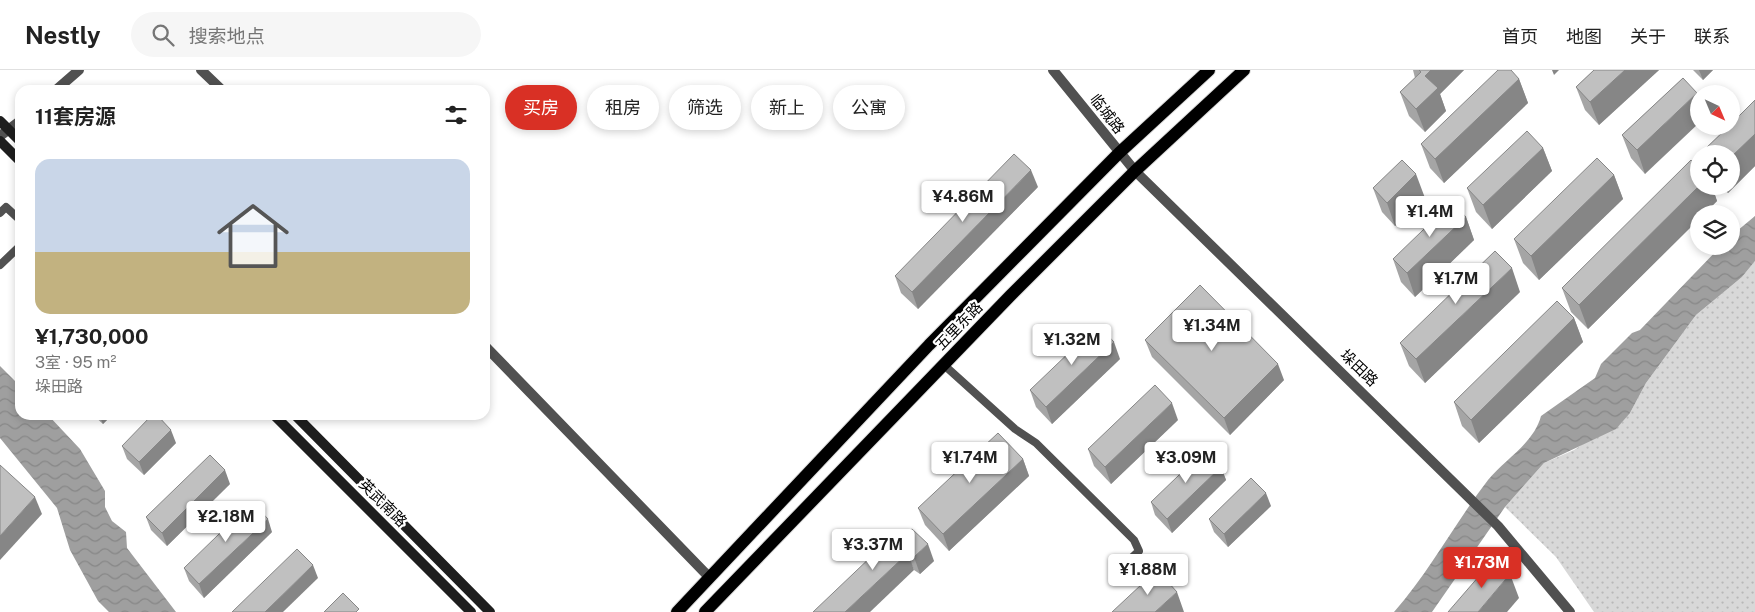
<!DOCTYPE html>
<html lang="zh">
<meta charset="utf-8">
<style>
body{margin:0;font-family:"Public Sans","Noto Sans SC",sans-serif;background:#f6f6f6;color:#222;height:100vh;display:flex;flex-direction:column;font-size:19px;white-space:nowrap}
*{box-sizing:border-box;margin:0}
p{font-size:16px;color:#767676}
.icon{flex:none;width:28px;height:28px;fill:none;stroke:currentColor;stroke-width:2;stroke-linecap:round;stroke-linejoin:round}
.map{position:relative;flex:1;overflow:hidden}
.sheet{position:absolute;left:15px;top:15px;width:475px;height:335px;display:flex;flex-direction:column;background:#fff;border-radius:15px;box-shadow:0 2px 8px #0003}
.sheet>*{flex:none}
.banner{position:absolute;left:505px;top:15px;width:475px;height:45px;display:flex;gap:10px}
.needle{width:32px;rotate:136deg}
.buttons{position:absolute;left:1690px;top:15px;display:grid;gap:10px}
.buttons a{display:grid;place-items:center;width:50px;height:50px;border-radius:50%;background:#fff;box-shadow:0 2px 8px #0003;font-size:25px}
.price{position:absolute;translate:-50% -42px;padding:0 11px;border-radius:5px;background:#fff;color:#222;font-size:16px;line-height:32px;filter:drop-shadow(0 1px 2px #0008)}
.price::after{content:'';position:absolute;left:50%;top:30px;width:15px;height:11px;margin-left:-8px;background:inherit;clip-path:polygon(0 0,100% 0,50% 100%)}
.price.selected{background:#d93025;color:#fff}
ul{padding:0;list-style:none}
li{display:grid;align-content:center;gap:10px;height:265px;padding:0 20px}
li span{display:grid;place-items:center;height:155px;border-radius:15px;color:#555}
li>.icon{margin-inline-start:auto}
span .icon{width:90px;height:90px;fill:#fffc;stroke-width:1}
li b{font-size:21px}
h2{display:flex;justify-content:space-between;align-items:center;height:60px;padding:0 20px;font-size:21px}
.tag{padding:0 18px;border-radius:22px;background:#fff;box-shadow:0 2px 8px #0003;font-size:18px;line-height:45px}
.tag.selected{background:#d93025;color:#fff}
header{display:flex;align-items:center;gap:30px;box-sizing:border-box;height:70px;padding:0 25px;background:#fff;border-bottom:1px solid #e0e0e0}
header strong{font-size:24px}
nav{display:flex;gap:28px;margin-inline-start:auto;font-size:18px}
.search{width:350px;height:45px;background:#f6f6f6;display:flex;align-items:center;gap:12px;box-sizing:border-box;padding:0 18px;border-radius:28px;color:#767676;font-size:19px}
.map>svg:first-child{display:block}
</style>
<header>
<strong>Nestly</strong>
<div class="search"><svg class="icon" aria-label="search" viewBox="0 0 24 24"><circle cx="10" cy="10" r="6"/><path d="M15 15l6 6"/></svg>搜索地点</div>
<nav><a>首页</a><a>地图</a><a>关于</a><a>联系</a></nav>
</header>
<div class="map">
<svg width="1755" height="542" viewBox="0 0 1755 542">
<defs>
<pattern id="park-dots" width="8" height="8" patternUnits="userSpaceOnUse" patternTransform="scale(1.25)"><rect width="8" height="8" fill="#d8d8d8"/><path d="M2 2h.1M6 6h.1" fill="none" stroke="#b8b8b8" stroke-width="1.8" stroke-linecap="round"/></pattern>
<pattern id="water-waves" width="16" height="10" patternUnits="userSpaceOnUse" patternTransform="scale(1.25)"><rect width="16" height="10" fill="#9f9f9f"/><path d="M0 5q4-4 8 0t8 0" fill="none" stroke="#878787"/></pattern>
</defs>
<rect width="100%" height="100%" fill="#fff"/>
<path fill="url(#park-dots)" d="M1755 191V542H1594L1556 487 1505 437 1544 393 1574 380 1630 343 1646 313 1696 245 1742 207Z"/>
<g fill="url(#water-waves)">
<path d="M1755 146V191L1742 207 1696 245 1646 313 1630 343 1616 359 1544 393 1505 437 1432 542H1394C1430 501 1455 453 1488 410 1505 389 1534 373 1541 346L1595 308 1601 294 1632 263 1640 260 1721 176H1731V166Z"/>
<path d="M0 296 20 316V345H48L80 379 105 421V437L112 451 126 462 127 478 176 542H109L98 531 70 480 57 438 0 368Z"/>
</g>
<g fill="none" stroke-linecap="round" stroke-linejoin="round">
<g stroke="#dbdbdb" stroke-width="14">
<g id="primary">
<path d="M677 542 929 275 1119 83 1209 0"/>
<path d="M705 542 1010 226 1135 101 1244 0"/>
</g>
</g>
<g stroke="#515151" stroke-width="8">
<path d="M0 143 6 137 20 150"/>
<path d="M0 195 20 176"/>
<path d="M944 295 1015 359 1036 373 1134 470 1139 481 1125 494"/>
</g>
<g stroke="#515151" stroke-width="10">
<path d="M201 0 222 20"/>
<path d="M485 276 709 507"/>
</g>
<g stroke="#515151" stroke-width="10">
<path d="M1053 0 1135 101 1498 456 1570 542"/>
<path d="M56 20 79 0"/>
<path d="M0 66 20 51"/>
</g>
<g stroke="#1e1e1e" stroke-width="10">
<path d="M0 51 20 71"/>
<path d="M0 71 20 91"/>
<path d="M274 345 471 542"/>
<path d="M295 345 490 542"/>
</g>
<use href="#primary" stroke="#000" stroke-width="12"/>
</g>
<g fill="#a5a5a5">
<path d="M1413 0H1464L1440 24 1446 41 1425 62 1409 46 1400 22 1415 8Z"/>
<path d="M1594 0H1659L1599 55 1585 40 1576 17Z"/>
<path d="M1693 0H1713L1703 10Z"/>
<path d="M1683 8 1645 104 1631 88 1622 65Z"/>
<path d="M1519 9 1528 33 1444 113 1430 98 1421 74Z"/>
<path d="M1755 30V96L1728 123 1721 116H1731V84H1703L1702 82 1729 56H1731V54Z"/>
<path d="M1543 78 1552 101 1492 159 1476 142 1467 118Z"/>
<path d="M1614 105 1623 129 1539 210 1523 193 1514 169Z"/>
<path d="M1699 116H1712L1717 131 1588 259 1571 242 1562 218Z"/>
<path d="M1038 117 918 239 901 223 895 206Z"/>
<path d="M1373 118 1425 128 1395 156 1382 142Z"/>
<path d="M1466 147 1474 170 1415 227 1401 212 1393 189Z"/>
<path d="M1520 222 1425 313 1409 296 1400 273Z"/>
<path d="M1574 248 1583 272 1479 373 1462 356 1454 332Z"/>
<path d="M1145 270 1284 310 1230 365 1152 287Z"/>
<path d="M1120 289 1052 354 1036 337 1030 320Z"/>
<path d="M93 345H112L103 354Z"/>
<path d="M1178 350 1111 414 1094 396 1088 379Z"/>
<path d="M176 373 144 405 127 389 122 376Z"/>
<path d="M1023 389 1029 406 949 481 925 455 918 438Z"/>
<path d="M1221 397 1226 410 1172 463 1155 445 1151 432Z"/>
<path d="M230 414 167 476 151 460 146 447Z"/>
<path d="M1271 436 1228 477 1214 462 1209 449Z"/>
<path d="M272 462 204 528 189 511 184 498Z"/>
<path d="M896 463 934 491 920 504 914 500Z"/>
</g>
<g fill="#868686">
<path d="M1431 0H1464L1440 24 1446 41 1425 62 1416 39 1425 6Z"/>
<path d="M1552 0H1559L1554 5Z"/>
<path d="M1625 0H1659L1599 55 1590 32Z"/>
<path d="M1699 0H1713L1703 10Z"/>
<path d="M1519 9 1528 33 1444 113 1435 89Z"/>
<path d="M1697 23 1699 28V53L1645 104 1637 80Z"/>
<path d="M1755 64V96L1728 123 1725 116H1731V87Z"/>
<path d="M1543 78 1552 101 1492 159 1483 135Z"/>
<path d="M1031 100 1038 117 918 239 912 222Z"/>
<path d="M1416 104 1425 128 1395 156 1387 133Z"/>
<path d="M1614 105 1623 129 1539 210 1531 186Z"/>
<path d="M1699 116H1712L1717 131 1704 144H1699V149L1588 259 1579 235Z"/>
<path d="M1466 147 1474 170 1415 227 1407 203Z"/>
<path d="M1512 198 1520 222 1425 313 1416 289Z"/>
<path d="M1574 248 1583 272 1479 373 1471 350Z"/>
<path d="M1114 272 1120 289 1052 354 1046 337Z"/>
<path d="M1278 294 1284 310 1230 365 1224 348Z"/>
<path d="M1172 333 1178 350 1111 414 1105 397Z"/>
<path d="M99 345H112L103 354Z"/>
<path d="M171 360 176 373 144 405 139 392Z"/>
<path d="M1023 389 1029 406 949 481 943 464Z"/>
<path d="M1221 397 1226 410 1172 463 1167 449Z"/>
<path d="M225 400 230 414 167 476 162 463Z"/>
<path d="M1266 423 1271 436 1228 477 1224 464Z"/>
<path d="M35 427 42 444 0 490V466Z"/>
<path d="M268 449 272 462 204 528 199 514Z"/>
<path d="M928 474 934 491 920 504 914 487Z"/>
<path d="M908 483 914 500 870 542H845Z"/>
<path d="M313 495 318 508 283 542H265Z"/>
<path d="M1510 504 1519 528 1507 542H1478Z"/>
<path d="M1177 522 1184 542H1155Z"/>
</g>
<g fill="#c0c0c0" stroke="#868686">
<path d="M1419 0H1431L1425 6 1438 18 1416 39 1400 22 1421 2Z"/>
<path d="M1498 0H1511L1519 9 1435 89 1421 74Z"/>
<path d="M1594 0H1625L1590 32 1576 17Z"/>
<path d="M1683 8 1697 23 1637 80 1622 65Z"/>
<path d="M1755 30V64L1731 87V84H1704L1702 82 1729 56H1731V54Z"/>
<path d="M1527 61 1543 78 1483 135 1467 118Z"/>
<path d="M1014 84 1031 100 912 222 895 206Z"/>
<path d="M1597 88 1614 105 1531 186 1514 169Z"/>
<path d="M1402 90 1416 104 1387 133 1373 118Z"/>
<path d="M1691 90 1699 98V116L1579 235 1562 218Z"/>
<path d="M1452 132 1466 147 1407 203 1393 189Z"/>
<path d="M1495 181 1512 198 1416 289 1400 273Z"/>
<path d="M1200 215 1278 294 1224 348 1145 270Z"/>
<path d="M1557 231 1574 248 1471 350 1454 332Z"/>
<path d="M1098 255 1114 272 1046 337 1030 320Z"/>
<path d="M1155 315 1172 333 1105 397 1088 379Z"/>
<path d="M152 345H157L171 360 139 392 122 376Z"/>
<path d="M998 363 1023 389 943 464 918 438Z"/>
<path d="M1205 380 1221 397 1167 449 1151 432Z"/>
<path d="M210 385 225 400 162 463 146 447Z"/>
<path d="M0 395 35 427 0 466Z"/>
<path d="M1251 408 1266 423 1224 464 1209 449Z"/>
<path d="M252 432 268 449 199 514 184 498Z"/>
<path d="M912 459 928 474 914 487 908 483 845 542H813L896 463H906Z"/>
<path d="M297 479 313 495 265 542H232Z"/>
<path d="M1493 490 1510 504 1478 542H1448Z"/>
<path d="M1157 500 1177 522 1155 542H1112Z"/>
<path d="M343 523 359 539 356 542H324Z"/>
</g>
<g text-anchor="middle" stroke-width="4.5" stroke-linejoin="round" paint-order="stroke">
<g font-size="15" fill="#000" stroke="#fff">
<text transform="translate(1107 44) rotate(52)" y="5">临城路</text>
<text transform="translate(959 256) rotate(-46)" y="5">五里东路</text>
<text transform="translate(1359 298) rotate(44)" y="5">垛田路</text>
<text transform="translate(383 433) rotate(45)" y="5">英武南路</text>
</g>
</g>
</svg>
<div class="buttons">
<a><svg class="needle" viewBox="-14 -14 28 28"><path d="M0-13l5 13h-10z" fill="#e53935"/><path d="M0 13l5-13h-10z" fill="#767676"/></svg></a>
<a><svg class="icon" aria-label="locate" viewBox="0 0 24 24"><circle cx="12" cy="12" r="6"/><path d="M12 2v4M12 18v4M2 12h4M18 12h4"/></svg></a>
<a><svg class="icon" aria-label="layers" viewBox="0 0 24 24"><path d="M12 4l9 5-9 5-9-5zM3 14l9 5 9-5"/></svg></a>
</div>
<b class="price" style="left:963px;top:153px">¥4.86M</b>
<b class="price" style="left:1430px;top:168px">¥1.4M</b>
<b class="price" style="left:1456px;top:235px">¥1.7M</b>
<b class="price" style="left:1212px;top:282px">¥1.34M</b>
<b class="price" style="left:1072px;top:296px">¥1.32M</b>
<b class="price" style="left:970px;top:414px">¥1.74M</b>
<b class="price" style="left:1186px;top:414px">¥3.09M</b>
<b class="price" style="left:226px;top:473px">¥2.18M</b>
<b class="price" style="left:873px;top:501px">¥3.37M</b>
<b class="price selected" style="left:1482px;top:519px">¥1.73M</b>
<b class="price" style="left:1148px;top:526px">¥1.88M</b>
<div class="banner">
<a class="tag selected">买房</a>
<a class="tag">租房</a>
<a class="tag">筛选</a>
<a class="tag">新上</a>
<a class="tag">公寓</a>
</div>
<section class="sheet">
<h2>11套房源<svg class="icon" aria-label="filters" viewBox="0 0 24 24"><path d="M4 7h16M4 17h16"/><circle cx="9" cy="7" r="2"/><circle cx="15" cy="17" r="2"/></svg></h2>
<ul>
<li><span style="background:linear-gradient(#c9d6e8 60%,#c2b280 0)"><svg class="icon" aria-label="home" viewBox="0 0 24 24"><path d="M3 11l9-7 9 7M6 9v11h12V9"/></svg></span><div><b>¥1,730,000</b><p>3室 · 95 m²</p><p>垛田路</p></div></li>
</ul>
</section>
</div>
